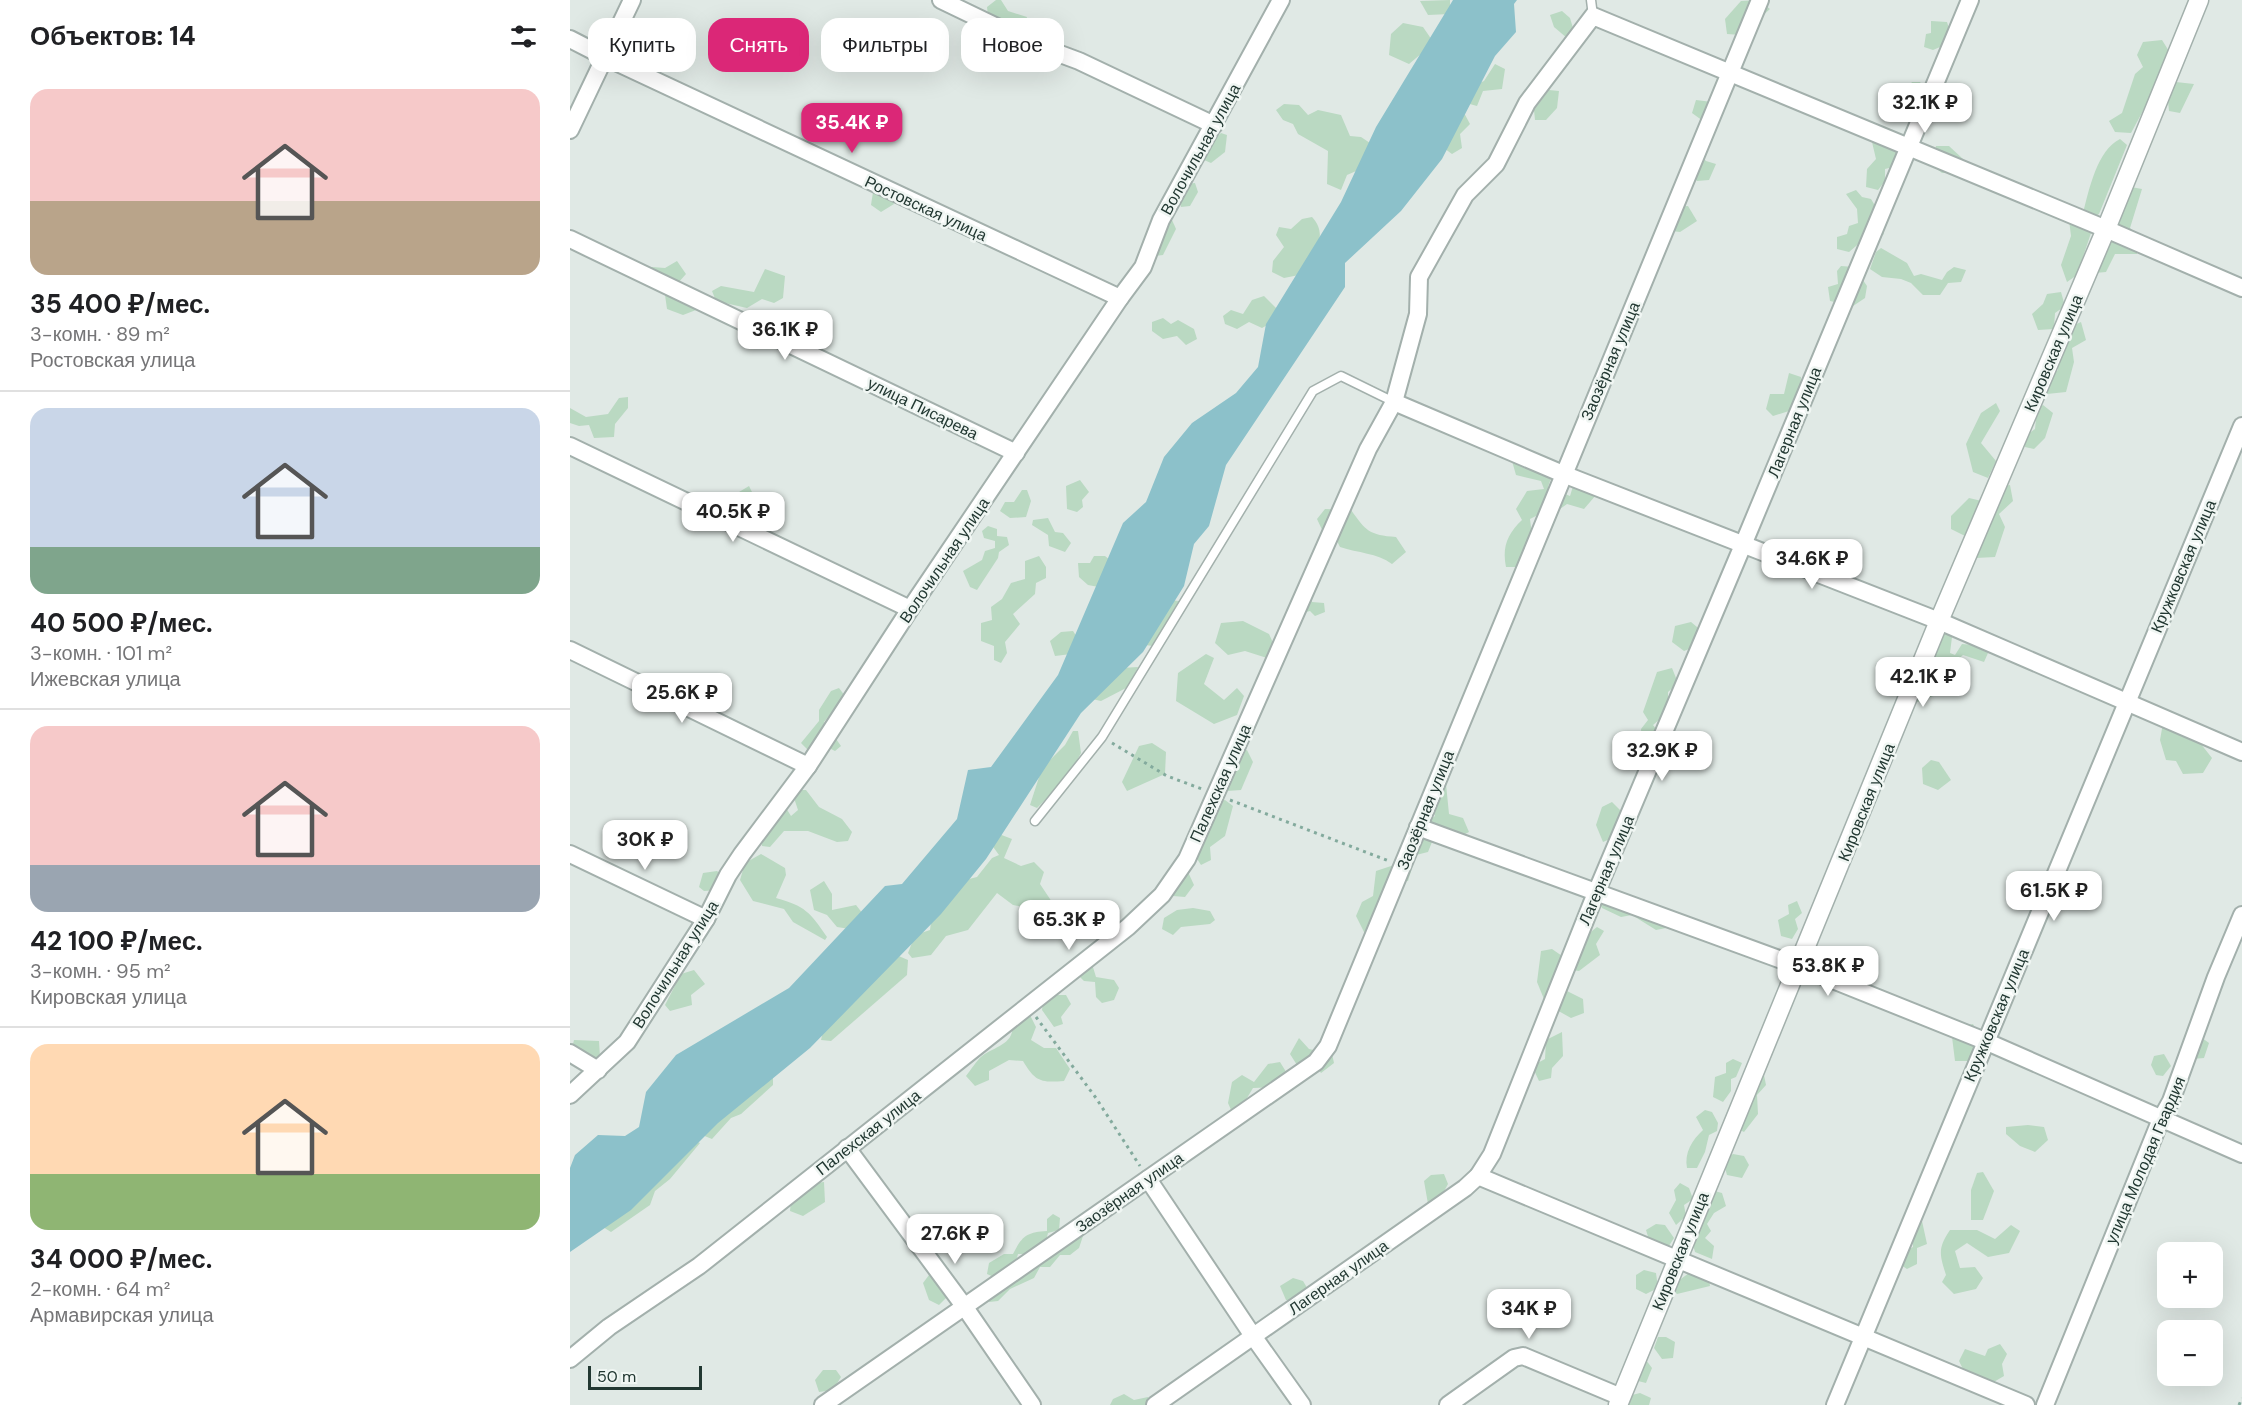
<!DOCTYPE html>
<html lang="ru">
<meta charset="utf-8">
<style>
body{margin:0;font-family:"DM Sans",sans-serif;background:#f6f6f6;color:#202124;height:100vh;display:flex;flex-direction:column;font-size:22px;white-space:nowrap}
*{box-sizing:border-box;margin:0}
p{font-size:20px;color:#757577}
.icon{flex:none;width:33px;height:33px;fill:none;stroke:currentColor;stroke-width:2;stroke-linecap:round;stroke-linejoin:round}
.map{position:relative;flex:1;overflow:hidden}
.sheet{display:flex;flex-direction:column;background:#fff;width:570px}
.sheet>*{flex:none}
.banner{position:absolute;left:18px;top:18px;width:570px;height:54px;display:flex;gap:12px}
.fabs{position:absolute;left:1587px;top:1242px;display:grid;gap:12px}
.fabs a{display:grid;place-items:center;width:66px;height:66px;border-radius:12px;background:#fff;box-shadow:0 6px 24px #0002;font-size:30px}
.scale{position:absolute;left:18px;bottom:15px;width:114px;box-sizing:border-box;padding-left:6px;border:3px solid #223832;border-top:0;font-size:16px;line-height:21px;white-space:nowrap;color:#223832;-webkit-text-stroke:4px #f0f6f3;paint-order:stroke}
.price{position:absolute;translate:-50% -51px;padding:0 14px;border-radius:12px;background:#fff;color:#222;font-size:20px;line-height:39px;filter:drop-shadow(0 2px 3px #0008)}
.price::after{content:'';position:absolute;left:50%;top:36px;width:18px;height:14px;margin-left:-9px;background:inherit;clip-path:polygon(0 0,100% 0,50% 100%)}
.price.selected{background:#db2777;color:#fff}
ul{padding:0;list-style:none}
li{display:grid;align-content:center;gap:12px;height:318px;padding:0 30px}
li+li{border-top:2px solid #e0e0e0}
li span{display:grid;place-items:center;height:186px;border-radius:18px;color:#555}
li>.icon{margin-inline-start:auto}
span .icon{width:108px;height:108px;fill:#fffc;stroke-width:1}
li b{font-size:26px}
h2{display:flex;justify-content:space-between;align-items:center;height:72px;padding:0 30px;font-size:26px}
.pill{padding:0 21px;border-radius:18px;background:#fff;box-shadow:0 6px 24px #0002;font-size:21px;line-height:54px}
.pill.selected{background:#db2777;color:#fff}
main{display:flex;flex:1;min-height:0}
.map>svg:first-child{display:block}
</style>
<main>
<section class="sheet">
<h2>Объектов: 14<svg class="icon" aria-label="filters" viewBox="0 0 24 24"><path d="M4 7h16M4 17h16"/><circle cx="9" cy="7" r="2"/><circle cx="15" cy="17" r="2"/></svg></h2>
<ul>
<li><span style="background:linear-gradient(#f6c9c9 60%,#b9a48a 0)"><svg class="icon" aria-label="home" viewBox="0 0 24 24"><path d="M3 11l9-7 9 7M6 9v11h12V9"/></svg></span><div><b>35 400 ₽/мес.</b><p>3-комн. · 89 m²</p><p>Ростовская улица</p></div></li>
<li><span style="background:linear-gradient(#c9d6e8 75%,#7fa58c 0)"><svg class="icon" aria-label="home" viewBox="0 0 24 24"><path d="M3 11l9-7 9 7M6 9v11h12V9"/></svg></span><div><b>40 500 ₽/мес.</b><p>3-комн. · 101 m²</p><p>Ижевская улица</p></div></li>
<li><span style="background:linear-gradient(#f6c9c9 75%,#9aa5b1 0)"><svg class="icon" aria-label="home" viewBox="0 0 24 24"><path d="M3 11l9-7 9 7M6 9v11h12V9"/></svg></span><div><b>42 100 ₽/мес.</b><p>3-комн. · 95 m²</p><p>Кировская улица</p></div></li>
<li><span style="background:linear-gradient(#ffd9b3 70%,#8fb573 0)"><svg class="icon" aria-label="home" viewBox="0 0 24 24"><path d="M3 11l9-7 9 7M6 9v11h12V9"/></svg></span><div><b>34 000 ₽/мес.</b><p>2-комн. · 64 m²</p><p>Армавирская улица</p></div></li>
</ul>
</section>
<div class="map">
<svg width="1672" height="1405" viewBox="0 0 1672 1405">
<rect width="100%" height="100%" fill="#e0e9e5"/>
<g fill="#bad9c2">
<path d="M426 0H431L438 11 457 17 455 25 432 23 418 16 417 7Z"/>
<path d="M880 0V14L858 15 850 1Z"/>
<path d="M1188 0 1200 9 1171 35 1157 34 1155 19 1171 1Z"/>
<path d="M992 11 1000 18 1003 28 997 38 984 27 980 15Z"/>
<path d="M1361 21 1377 22 1381 35 1376 54 1370 47 1363 50 1354 47 1356 34 1361 33Z"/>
<path d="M833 23 853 27 864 43 839 64 819 55 821 34Z"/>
<path d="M413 27 426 30 430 47 420 52 405 46V32Z"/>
<path d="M1592 40 1602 56 1590 74 1606 82 1624 84 1610 113 1599 111 1598 101 1581 96 1561 133 1545 132 1539 121 1552 113 1565 74 1573 67 1567 55 1573 42Z"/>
<path d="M925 64 935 69 932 89 913 91 907 106 896 103 897 88 914 81Z"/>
<path d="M1342 82H1350L1357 91 1350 106H1337L1333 94Z"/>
<path d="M979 90 989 91 987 108 976 120H965L964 110Z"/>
<path d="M1126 100 1142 102 1133 121 1122 113Z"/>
<path d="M714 104 729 105 738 115 748 110 771 115 780 136 791 137 803 145 800 165 777 175 771 190 757 184 758 151 728 134 723 124 713 120 706 110Z"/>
<path d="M893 111 900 124 890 134 892 148 882 154 871 146Z"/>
<path d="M651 133 657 135 655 152 641 163 634 160 640 143Z"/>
<path d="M1315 138 1331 154 1327 166 1315 169V181L1308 190 1296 187 1297 169 1306 159 1302 142Z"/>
<path d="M1550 139 1557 145 1529 214 1522 218V230L1507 275 1497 282 1491 265 1501 236 1499 220 1513 213C1519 190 1527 150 1550 139Z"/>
<path d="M1366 146H1379L1393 159 1388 172 1372 173 1362 165Z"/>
<path d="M1126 150 1136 161 1146 164 1139 180 1127 181 1116 165Z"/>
<path d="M625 183 628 192 620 206 611 207 609 200 617 184Z"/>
<path d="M317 187 324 204 311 212 301 205 303 192Z"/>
<path d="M1561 187 1572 189 1560 228 1567 235V254H1545L1536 272 1525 273Z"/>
<path d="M1286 190 1292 197 1301 199 1307 209 1305 219 1314 234 1304 241 1293 240 1279 252 1267 249V237L1277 234 1279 226 1288 223 1287 209 1276 194Z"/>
<path d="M1118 206 1127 221 1110 232 1093 230 1102 207Z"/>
<path d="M742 217C761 238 741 255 729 275L714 278 702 272 703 261 714 247 706 235 709 227 721 229 732 219Z"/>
<path d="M602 220 606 229 593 255 585 256 595 221Z"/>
<path d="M1311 248 1337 263 1344 276 1351 274 1372 280 1377 272 1384 267 1396 270 1391 282 1378 283 1370 295H1353L1341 283 1331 279 1312 277 1300 269 1306 252Z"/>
<path d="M107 261 116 274 108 283 77 273 82 267 95 268Z"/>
<path d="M1271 266 1284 267 1297 286 1295 298 1283 306 1260 301 1258 287 1268 284 1267 271Z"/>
<path d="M195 269 215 276 213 298 204 303 192 299 177 308 146 301 142 291 151 286 184 292Z"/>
<path d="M1491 292 1495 306 1485 313 1484 329 1468 330 1462 314 1473 304 1477 294Z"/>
<path d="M103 293 123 300 126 310 113 315 97 309 95 295Z"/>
<path d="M694 296 708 310 705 321 692 328 679 322 667 329 655 324 653 316 661 310 673 314 682 300Z"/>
<path d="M593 318 601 324 608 320 624 329 627 339 616 345 607 336 593 339 582 331V322Z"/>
<path d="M1511 322 1516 340 1502 348 1504 362 1496 392 1477 394 1472 383 1488 370 1487 348 1497 328Z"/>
<path d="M1219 373 1231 377 1230 397 1239 409 1237 417 1219 411 1203 416 1196 409 1200 394H1214Z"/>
<path d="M58 397V408L45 424 44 437 24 438 19 425 9 426 0 423V408L16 417 38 414 49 398Z"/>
<path d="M1426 403 1430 411 1411 443 1426 461 1418 478 1403 472 1396 444 1411 413Z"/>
<path d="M1473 405 1483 413 1475 438 1464 449 1455 447V436L1465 429 1467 409Z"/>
<path d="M942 461 984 469 978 487 1000 496 1004 483 1026 495 1014 509 997 504 983 514H970L960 519 962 535 949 567H936C932 548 937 534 952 520L946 509 957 491 974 489 971 481 946 475Z"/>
<path d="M510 480 519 492 512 500 513 507 507 512 497 509 496 486Z"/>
<path d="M1440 485 1443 501 1429 514 1435 527 1425 557 1406 558 1399 538 1381 529V516L1399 498 1416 502 1430 486Z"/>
<path d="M179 486 186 500 197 505 190 517 168 505 169 492Z"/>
<path d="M452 490H457L461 501 456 517 440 518 430 511 435 502H444Z"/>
<path d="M755 509 781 510C796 531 799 535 826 537L836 552 822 564C807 553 788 553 770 547L764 535 754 534 747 519Z"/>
<path d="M478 518 485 532 493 533 501 543 495 552 479 546 478 535 462 525 463 520Z"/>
<path d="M418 526 427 529V536L437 537 439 545 429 552 428 558 407 590 400 587 393 571 412 560 415 551 425 548V541L414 538 412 531Z"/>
<path d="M469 556 476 567V578L466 583 465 594 443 614 450 624 435 642 437 653 431 663 424 660V646L411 641V623L422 620 421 607 432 599 441 583 455 579V561Z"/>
<path d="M524 556H535L546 565 534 588 518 585 509 577 508 563H520Z"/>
<path d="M734 587 742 593V602L754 603 755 612 745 616 740 611 732 613 722 604 725 591Z"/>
<path d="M599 600 609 601 612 611 583 646 575 645Z"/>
<path d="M673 621 699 634 705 647 697 658 675 651 658 655 645 643 651 623Z"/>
<path d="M1121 622 1133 632 1127 646 1114 651 1102 642 1105 626Z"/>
<path d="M503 631 509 640 501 654 485 656 480 641 491 632Z"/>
<path d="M1369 631 1382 637 1380 653 1385 655 1392 644 1404 645 1418 653 1414 662 1393 655 1382 665 1384 675 1368 694 1348 702 1341 697Z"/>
<path d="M636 654 644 658 634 684 654 700 667 688 674 696 667 715 644 724 606 701 608 673Z"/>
<path d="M568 667 558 687 531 701 522 699 551 668Z"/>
<path d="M1102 668 1108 683 1098 692V712L1083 725 1095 740 1075 764 1061 765 1056 752 1072 744 1071 729 1078 720 1073 712 1087 672Z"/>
<path d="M269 688 275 696 254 722 271 746 265 751 249 743 238 750 231 743 249 721V710L261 691Z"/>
<path d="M1593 723 1623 734 1642 758 1633 773 1613 774 1606 761 1596 760 1590 740Z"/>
<path d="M503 731H508L511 753 498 777 467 808 460 805 472 768 495 745Z"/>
<path d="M582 743 596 752 595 774 557 791 552 782 569 746Z"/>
<path d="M677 750 683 762 671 790 657 791 653 783 666 752Z"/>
<path d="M1361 760 1369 762 1381 780 1368 790 1353 784 1352 768Z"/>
<path d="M862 776 876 784 879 814 893 818 899 832 887 838 866 832 858 852 846 855 843 843 855 823 865 816 855 792Z"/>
<path d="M227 790H236L249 807 272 819 282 832 278 841 267 842 238 831H214L200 847 192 846 190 830 216 808 221 816 228 810 224 798Z"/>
<path d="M655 800 663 806 655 836 640 847 641 860 631 865 624 854 635 842 633 830 646 802Z"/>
<path d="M1042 802 1053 813 1049 835 1033 842 1026 825 1032 807Z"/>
<path d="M429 834 442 839 434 858 451 866 464 862 474 872 470 884 484 905 474 911 443 905 427 893 398 930 376 936 361 955 342 958 338 953 345 935 360 930 362 915 391 881 407 877 422 858 429 855 421 844Z"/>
<path d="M191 854 215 868 216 875 206 898C235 906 240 912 257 937L255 940 223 922 214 909 183 901 170 880 175 863Z"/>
<path d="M830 856 842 868 838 881 822 882 812 898 819 922 813 935 796 936 786 916 792 902 803 896 806 871 824 865Z"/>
<path d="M147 871 152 875 149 890 134 891 129 887 133 873Z"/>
<path d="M618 872 624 885 615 897 603 896 600 888Z"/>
<path d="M254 881 262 894V910L286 905 293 914 280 929 267 927 257 915 244 910 240 890Z"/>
<path d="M1043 893 1069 898 1073 906 1087 905 1104 913 1106 926 1086 930 1062 915 1051 917 1032 908 1028 899Z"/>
<path d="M1227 901 1232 913 1225 919 1228 929 1222 939 1211 936 1208 920 1219 914 1218 905Z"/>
<path d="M623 908 640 911 645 920 640 924 611 927 603 935 592 929 594 918 607 910Z"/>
<path d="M1027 927 1034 931 1026 944 1030 955 1009 971 994 969 985 985 1013 999 1014 1013 1001 1018 976 1004 967 982 971 951 982 949 995 958 1000 949 1015 948 1017 935Z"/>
<path d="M324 954 338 960 337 975 261 1041 251 1040 254 1027Z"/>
<path d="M522 964 526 977 544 980 549 988 544 1000 532 1003 526 997 525 982 514 981 508 975Z"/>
<path d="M124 970 135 984 121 995 122 1005 100 1011 95 1005 111 974Z"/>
<path d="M487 995H496L501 1004 491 1017 493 1024 484 1027 472 1010 473 1002Z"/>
<path d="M460 1015 466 1027 461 1040 474 1048H486L500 1069 494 1081C470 1083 465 1081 453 1061L439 1060 419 1071V1080L405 1086 396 1076C401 1070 406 1061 412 1056 426 1046 446 1044 442 1022Z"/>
<path d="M1403 1024 1408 1034 1399 1061H1385L1382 1037 1391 1027Z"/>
<path d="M992 1032 993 1056 982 1068 981 1078 969 1081 962 1066 975 1059 976 1040Z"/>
<path d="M1628 1035 1639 1043 1634 1058 1622 1059Z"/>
<path d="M729 1038 739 1049 762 1054 764 1063 751 1073 741 1058 727 1065 720 1054Z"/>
<path d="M4 1040 29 1041 30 1057 17 1063 2 1048Z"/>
<path d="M1594 1054 1601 1066 1593 1076 1586 1075 1581 1065 1584 1056Z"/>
<path d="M1163 1059 1172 1063 1166 1077 1161 1079V1091L1153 1102 1143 1097 1145 1077 1156 1073V1063Z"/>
<path d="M710 1062 718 1075 707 1087 683 1088 671 1108 662 1112 658 1103 662 1082 672 1075 684 1082 698 1064Z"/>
<path d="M203 1069V1085L171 1114 161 1118 142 1139 132 1135Z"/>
<path d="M1190 1074 1194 1075 1196 1085 1187 1095 1188 1114 1174 1132 1166 1128Z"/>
<path d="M1135 1110 1142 1112 1148 1123 1147 1131 1139 1135 1135 1152 1127 1168H1117C1114 1153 1122 1140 1133 1130L1126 1117Z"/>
<path d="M1458 1125 1474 1127 1478 1140 1465 1152 1450 1146 1436 1134V1127Z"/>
<path d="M121 1139 130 1143 100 1179 85 1191 80 1205 41 1232 33 1227Z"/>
<path d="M1163 1154 1174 1156 1179 1165 1172 1178 1157 1175 1153 1161Z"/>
<path d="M1413 1172 1424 1191 1413 1220H1401V1190L1407 1173Z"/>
<path d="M874 1174 878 1184 866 1206 858 1204 854 1181 861 1175Z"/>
<path d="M254 1182 255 1202 233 1216 220 1211 221 1201 245 1183Z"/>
<path d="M1110 1183 1119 1188 1123 1199 1114 1205 1116 1216 1106 1225 1099 1213 1106 1200 1104 1190Z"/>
<path d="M1141 1190 1152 1193 1156 1206 1144 1213 1137 1224 1141 1231 1135 1238 1144 1246 1142 1259 1125 1252C1119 1230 1121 1223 1140 1208L1137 1199Z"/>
<path d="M483 1214 490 1218 489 1230 478 1233 475 1244 460 1254H448L444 1268 426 1278 417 1274 419 1263 434 1254H443C452 1236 457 1232 477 1231V1219Z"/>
<path d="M1352 1221 1357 1244 1347 1248V1264L1337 1269 1328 1263 1333 1252 1343 1247 1342 1223Z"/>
<path d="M1086 1224 1095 1225 1104 1238 1095 1252 1082 1250 1076 1230Z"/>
<path d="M1441 1225 1450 1231 1439 1253 1418 1257 1397 1243 1385 1251 1390 1268 1405 1267 1413 1278 1406 1289 1384 1294 1372 1282 1376 1275C1370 1255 1367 1249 1380 1230H1407L1425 1239Z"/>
<path d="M503 1234 513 1236 509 1248 500 1255H490L480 1267H470L464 1278 440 1289 428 1301 419 1302 421 1291Z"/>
<path d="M1074 1270 1086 1273 1088 1288 1076 1294 1066 1289V1275Z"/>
<path d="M1119 1273 1139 1280 1140 1286 1107 1294 1100 1287Z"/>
<path d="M359 1275 374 1283 379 1295 369 1305 359 1300 353 1283Z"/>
<path d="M723 1278 733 1281 739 1291 732 1301 716 1300 710 1286Z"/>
<path d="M1088 1337H1096L1105 1342 1103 1358 1092 1359 1084 1348Z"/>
<path d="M1430 1344 1437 1354 1432 1364 1434 1376 1422 1383 1395 1373 1389 1361 1395 1349 1415 1356 1418 1349Z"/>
<path d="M1073 1356 1082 1368 1076 1383 1064 1380Z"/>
<path d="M253 1370H266L271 1377 263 1390 249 1392 245 1380Z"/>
<path d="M1070 1393 1081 1398 1079 1405H1056L1058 1396Z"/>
<path d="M554 1394 564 1400 578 1397 584 1405H540L543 1399Z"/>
</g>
<path fill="#8cc1ca" d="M883 0H947L944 4 946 32 925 56 872 159 831 211 775 263V287L656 465 639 526 624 544 614 586 573 652 511 713 416 859 371 914 240 1048 148 1123 61 1210 0 1252V1168L5 1155 28 1135 55 1136 69 1127 76 1092 106 1055 219 988 315 886 332 884 387 819 398 770 421 767 488 675 553 523 576 502 594 457 622 423 666 393 688 367 696 324 771 202 806 127Z"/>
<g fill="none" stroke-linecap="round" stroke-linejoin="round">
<g stroke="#a3b0ac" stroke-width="11">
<g id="service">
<path d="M1021 0 1023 16"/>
<path d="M465 821 532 737 743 391 771 376 824 402"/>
</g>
</g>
<g stroke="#a3b0ac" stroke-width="20">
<g id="minor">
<path d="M371 0 458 42 509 61 644 125"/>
<path d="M0 39 35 57 550 298"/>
<path d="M0 130 62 0"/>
<path d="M0 239 446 453"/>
<path d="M824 402 993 474 1369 621 1672 752"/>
<path d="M0 446 340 609"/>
<path d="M0 650 238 766"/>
<path d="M848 827 1228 966 1415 1041 1672 1154"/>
<path d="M0 854 136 919"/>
<path d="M0 1053 28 1070"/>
<path d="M0 1095 57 1042 136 919 158 875 172 854 238 766 340 609 550 298 573 267 591 220 711 0"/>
<path d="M277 1148 394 1306 462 1405"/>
<path d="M908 1176 1456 1405"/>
<path d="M578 1179 683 1336 732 1405"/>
<path d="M0 1359 39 1327 129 1266 558 927 592 895 617 859 798 449 824 402 848 314 849 277 895 195 926 164 957 103 1023 16 1536 229 1672 288"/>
<path d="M253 1405 746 1062 758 1046 1190 0"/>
<path d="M585 1405 895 1188 908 1176 922 1154 1026 893 1173 545 1400 0"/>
<path d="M878 1405 944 1358 953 1356 1051 1397"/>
<path d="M1265 1405 1672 426"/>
<path d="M1475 1405 1591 1119 1601 1101 1646 977 1672 915"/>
</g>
</g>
<g stroke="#a3b0ac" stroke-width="21">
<path id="tertiary" d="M1048 1405 1369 621 1536 229 1629 0"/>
</g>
<g stroke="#83aa9d" stroke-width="3" stroke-dasharray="3 4.5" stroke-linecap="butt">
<path d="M542 743 597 776 632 789"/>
<path d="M660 800 819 861"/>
<path d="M466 1017 526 1098 570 1166"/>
<path d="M1669 1405 1672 1398"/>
</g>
<use href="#service" stroke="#fff" stroke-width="8"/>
<use href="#minor" stroke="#fff" stroke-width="16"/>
<use href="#tertiary" stroke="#fff" stroke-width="18"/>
</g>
<g text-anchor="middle" stroke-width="5" stroke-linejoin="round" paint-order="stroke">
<g font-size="16" fill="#223832" stroke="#f0f6f3">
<text transform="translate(630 149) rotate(-61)" y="6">Волочильная улица</text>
<text transform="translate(356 208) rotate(25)" y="6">Ростовская улица</text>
<text transform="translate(1483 353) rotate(-67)" y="6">Кировская улица</text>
<text transform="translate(1040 361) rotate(-67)" y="6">Заозёрная улица</text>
<text transform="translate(353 408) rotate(26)" y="6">улица Писарева</text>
<text transform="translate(1224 422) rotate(-68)" y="6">Лагерная улица</text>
<text transform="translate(374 560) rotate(-56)" y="6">Волочильная улица</text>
<text transform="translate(1613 566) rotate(-67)" y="6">Кружковская улица</text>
<text transform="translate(650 783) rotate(-66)" y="6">Палехская улица</text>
<text transform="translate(1296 802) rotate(-68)" y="6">Кировская улица</text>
<text transform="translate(855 810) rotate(-68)" y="6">Заозёрная улица</text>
<text transform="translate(1036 870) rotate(-67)" y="6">Лагерная улица</text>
<text transform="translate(105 964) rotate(-58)" y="6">Волочильная улица</text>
<text transform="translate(1426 1015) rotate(-67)" y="6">Кружковская улица</text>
<text transform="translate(298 1132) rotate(-38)" y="6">Палехская улица</text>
<text transform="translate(1575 1160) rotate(-67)" y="6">улица Молодая Гвардия</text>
<text transform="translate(559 1192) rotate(-35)" y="6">Заозёрная улица</text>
<text transform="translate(1110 1251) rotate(-68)" y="6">Кировская улица</text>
<text transform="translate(768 1277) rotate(-35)" y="6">Лагерная улица</text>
</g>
</g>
</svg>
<div class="fabs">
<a>+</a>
<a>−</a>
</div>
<div class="scale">50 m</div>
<b class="price" style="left:1355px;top:134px">32.1K ₽</b>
<b class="price selected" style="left:282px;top:154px">35.4K ₽</b>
<b class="price" style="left:215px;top:361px">36.1K ₽</b>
<b class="price" style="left:163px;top:543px">40.5K ₽</b>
<b class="price" style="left:1242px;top:590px">34.6K ₽</b>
<b class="price" style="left:1353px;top:708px">42.1K ₽</b>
<b class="price" style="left:112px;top:724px">25.6K ₽</b>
<b class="price" style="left:1092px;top:782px">32.9K ₽</b>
<b class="price" style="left:75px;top:871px">30K ₽</b>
<b class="price" style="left:1484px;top:922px">61.5K ₽</b>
<b class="price" style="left:499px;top:951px">65.3K ₽</b>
<b class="price" style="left:1258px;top:997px">53.8K ₽</b>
<b class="price" style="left:385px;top:1265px">27.6K ₽</b>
<b class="price" style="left:959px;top:1340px">34K ₽</b>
<div class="banner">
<a class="pill">Купить</a>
<a class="pill selected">Снять</a>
<a class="pill">Фильтры</a>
<a class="pill">Новое</a>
</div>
</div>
</main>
